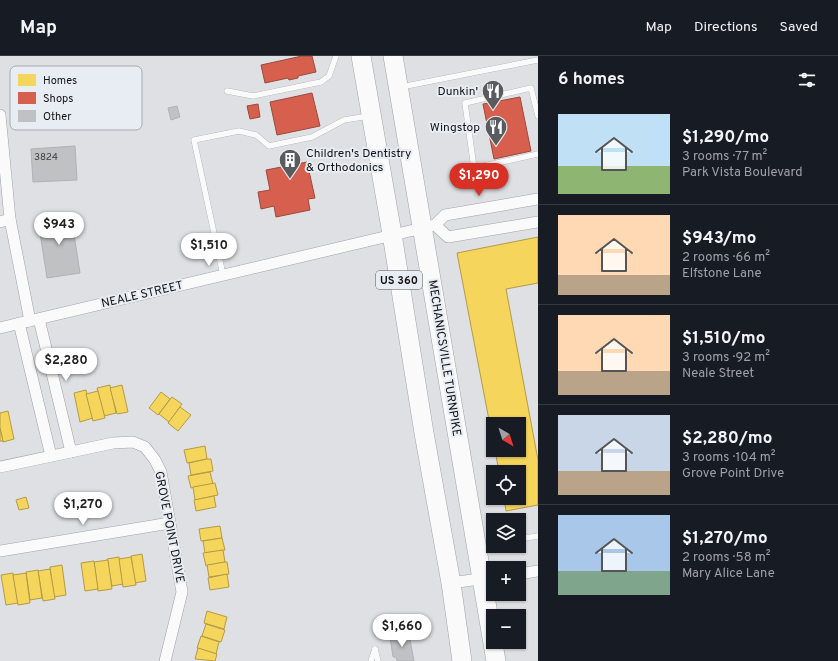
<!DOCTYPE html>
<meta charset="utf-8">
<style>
body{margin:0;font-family:Overpass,sans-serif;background:#20242c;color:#f1f3f6;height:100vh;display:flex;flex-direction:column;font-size:15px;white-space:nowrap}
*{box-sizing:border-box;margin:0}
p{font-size:13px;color:#9ea1a6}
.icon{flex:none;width:22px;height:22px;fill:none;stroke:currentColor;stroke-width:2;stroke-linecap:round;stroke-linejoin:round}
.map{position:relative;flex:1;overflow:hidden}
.sheet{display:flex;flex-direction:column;background:#171b24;width:300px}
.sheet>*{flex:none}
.needle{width:26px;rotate:141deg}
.tools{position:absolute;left:486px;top:361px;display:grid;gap:8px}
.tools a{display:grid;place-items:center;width:40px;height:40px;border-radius:0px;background:#171b24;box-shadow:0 1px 3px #0004;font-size:20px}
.price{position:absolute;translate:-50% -34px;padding:0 9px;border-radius:14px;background:#fff;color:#222;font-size:13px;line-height:26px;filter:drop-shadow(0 1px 2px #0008)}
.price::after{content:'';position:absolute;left:50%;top:24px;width:12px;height:9px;margin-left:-6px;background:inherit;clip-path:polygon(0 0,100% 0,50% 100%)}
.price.on{background:#d93025;color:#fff}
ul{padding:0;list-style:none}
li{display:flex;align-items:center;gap:12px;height:100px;padding:0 20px}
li+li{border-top:1px solid #363941}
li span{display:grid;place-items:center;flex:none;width:112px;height:80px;border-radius:0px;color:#555}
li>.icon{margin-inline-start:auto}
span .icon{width:48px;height:48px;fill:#fffc;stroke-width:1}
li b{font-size:17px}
h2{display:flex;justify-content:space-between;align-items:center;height:48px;padding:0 20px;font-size:17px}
header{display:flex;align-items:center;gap:24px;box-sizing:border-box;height:56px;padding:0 20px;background:#171b24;border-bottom:1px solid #363941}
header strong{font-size:19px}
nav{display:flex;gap:22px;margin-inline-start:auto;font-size:14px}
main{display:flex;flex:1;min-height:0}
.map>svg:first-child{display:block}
</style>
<header>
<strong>Map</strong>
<nav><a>Map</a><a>Directions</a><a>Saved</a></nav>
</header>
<main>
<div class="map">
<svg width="538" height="605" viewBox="0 0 538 605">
<rect width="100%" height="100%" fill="#dee0e3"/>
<g fill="#f6d55c" stroke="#b29b47">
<path d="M538 181V227L506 233 538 404V449L506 455 504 442H519V416H499L495 394H519V368H493V385L457 197Z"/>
<path d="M110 329 116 357 104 360 97 332Z"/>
<path d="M122 329 128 356 117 358 110 332Z"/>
<path d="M86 334 93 362 80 366 74 337Z"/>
<path d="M98 335 105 362 93 365 86 338Z"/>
<path d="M161 336 170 343 158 359 149 352Z"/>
<path d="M172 341 182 348 169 366 159 358Z"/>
<path d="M180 351 191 359 178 375 168 367Z"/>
<path d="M8 355 14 383 3 386 0 372V357Z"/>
<path d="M0 372 3 385H0Z"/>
<path d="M205 390 207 403 187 407 184 394Z"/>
<path d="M207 403H211L213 415 191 419 189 407Z"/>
<path d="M210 416 213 428 191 432 188 420Z"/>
<path d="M215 427 218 439 195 444 193 431Z"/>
<path d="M214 440 216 451 196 455 194 444Z"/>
<path d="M26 441 29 452 19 454 16 444Z"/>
<path d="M220 470 222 482 201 485 199 473Z"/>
<path d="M222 482 225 494 205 497 203 485Z"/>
<path d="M223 494 225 506 206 510 203 497Z"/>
<path d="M142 498 146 525 135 527 131 500Z"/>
<path d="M119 501 123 528 112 530 107 503Z"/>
<path d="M131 501 136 529 123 531 119 503Z"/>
<path d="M108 504 112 533 98 535 94 506Z"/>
<path d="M94 505 98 533 85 535 81 507Z"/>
<path d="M225 506H227L229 518 209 521 207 509Z"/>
<path d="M62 509 66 539 54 541 50 511Z"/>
<path d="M50 513 55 543 43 545 38 515Z"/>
<path d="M38 514 42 542 30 544 26 516Z"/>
<path d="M13 517 18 547 6 549 1 519Z"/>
<path d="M26 517 30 547 18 549 13 519Z"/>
<path d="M227 518 229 531 210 534 208 522Z"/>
<path d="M207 555 227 561 224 573 204 567Z"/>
<path d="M206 568 225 574 221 586 202 580Z"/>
<path d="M201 580 219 586 216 598 197 592Z"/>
<path d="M198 592 217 598 215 605 195 603Z"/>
</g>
<g fill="#d6604d" stroke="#9b493c">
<path d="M302 0H312L316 16 298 20V22L289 24 288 22 265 27 261 9Z"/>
<path d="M312 37 320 70 277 79 270 46Z"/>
<path d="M520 41 531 95 494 103 483 48Z"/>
<path d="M258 48 260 61 250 63 247 50Z"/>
<path d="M307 106 315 142 308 143 310 154 276 161 274 150 261 153 258 136 270 134 266 114Z"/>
</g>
<g fill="#bfc1c3" stroke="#b0b3b5">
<path d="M177 50 180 61 171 64 168 52Z"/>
<path d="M75 90 77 124 33 126 31 93Z"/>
<path d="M71 159 80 217 47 222 38 164Z"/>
<path d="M409 578 414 605H397L396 601H393L390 581Z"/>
</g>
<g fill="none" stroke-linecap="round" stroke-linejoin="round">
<g stroke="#a0a2a5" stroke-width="6">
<g id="service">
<path d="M401 31 538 4"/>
<path d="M227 35 253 40 321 26 329 20 336 0"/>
<path d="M538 60 531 32 465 47 474 112 538 98"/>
<path d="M223 219 194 84 239 75 256 79 269 90 312 81 344 64 369 60"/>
<path d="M519 483 538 480"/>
<path d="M375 593 378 605"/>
<path d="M371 605 375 593"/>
</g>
</g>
<g stroke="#a0a2a5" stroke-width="12">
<g id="minor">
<path d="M0 59 10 163 30 265"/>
<path d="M0 166 10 163"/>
<path d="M435 169 448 181 538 166"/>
<path d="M39 263 71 396"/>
<path d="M19 267 51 400"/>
<path d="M0 272 435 169 445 159 538 143"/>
<path d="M0 411 113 387 133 386 145 391 155 404 161 416 182 536 165 605"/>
<path d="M0 495 170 467"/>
<path d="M519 518 538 515"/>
<path d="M451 527 493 521"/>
</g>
</g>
<g stroke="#a0a2a5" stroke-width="20">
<g id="trunk">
<path d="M361 0 392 178 424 377 451 527 462 605"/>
<path d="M393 0 496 605"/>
</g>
</g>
<use href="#service" stroke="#fafafb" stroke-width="5.5"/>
<use href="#minor" stroke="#fafafb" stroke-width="11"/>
<use href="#trunk" stroke="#fafafb" stroke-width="19"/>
</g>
<defs>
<g id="restaurant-pin" transform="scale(1.15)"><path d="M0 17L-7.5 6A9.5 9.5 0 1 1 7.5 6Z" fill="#595b5e" stroke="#e8ecf3"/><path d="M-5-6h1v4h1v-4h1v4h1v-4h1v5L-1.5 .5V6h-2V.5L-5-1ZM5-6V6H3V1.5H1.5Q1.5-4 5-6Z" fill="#fff"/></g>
<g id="building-pin" transform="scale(1.15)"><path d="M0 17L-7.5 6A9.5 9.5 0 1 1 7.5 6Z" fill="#595b5e" stroke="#e8ecf3"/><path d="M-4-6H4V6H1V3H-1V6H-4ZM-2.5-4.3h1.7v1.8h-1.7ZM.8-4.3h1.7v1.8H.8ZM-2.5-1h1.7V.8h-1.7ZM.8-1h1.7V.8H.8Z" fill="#fff"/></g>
</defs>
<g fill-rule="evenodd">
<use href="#restaurant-pin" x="493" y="35"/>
<use href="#restaurant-pin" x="496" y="71"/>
<use href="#building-pin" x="290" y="104"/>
</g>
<g text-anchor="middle" stroke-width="4" stroke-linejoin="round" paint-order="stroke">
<g font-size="10" fill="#3d3f41">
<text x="46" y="104">3824</text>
</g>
<rect fill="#e8ecf3" stroke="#525558" stroke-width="1" x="376" y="215" width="46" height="18" rx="3"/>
<g font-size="11" font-weight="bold" fill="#121416">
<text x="399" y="228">US 360</text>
</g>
<g font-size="12" fill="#121416" stroke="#e8ecf3" text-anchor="end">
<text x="478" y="39">Dunkin'</text>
<text x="480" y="75">Wingstop</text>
<text x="306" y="101" text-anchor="start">Children's Dentistry<tspan x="306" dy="14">&amp; Orthodonics</tspan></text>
</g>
<g font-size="12" fill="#121416" stroke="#e8ecf3">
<text transform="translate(142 238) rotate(-13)" y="4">NEALE STREET</text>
<text transform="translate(445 302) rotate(81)" y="4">MECHANICSVILLE TURNPIKE</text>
<text transform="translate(170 471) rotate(79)" y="4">GROVE POINT DRIVE</text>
</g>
</g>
<rect x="10" y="10" width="132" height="64" rx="6" fill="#e8ecf3" stroke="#a8abb1" stroke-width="1"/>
<rect x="18" y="18" width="18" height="12" fill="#f6d55c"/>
<rect x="18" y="36" width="18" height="12" fill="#d6604d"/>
<rect x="18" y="54" width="18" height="12" fill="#bfc1c3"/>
<g font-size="11" fill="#121416">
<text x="43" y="28">Homes</text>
<text x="43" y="46">Shops</text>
<text x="43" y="64">Other</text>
</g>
</svg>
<div class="tools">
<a><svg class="needle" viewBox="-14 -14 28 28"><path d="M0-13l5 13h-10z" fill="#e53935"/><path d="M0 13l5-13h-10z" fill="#9ea1a6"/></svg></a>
<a><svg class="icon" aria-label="locate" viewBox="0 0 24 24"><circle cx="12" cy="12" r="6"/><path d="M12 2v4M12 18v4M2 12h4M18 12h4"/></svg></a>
<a><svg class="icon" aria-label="layers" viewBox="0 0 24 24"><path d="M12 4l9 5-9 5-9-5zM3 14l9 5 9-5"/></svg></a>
<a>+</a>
<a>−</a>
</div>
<b class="price on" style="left:479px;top:141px">$1,290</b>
<b class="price" style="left:59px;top:190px">$943</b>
<b class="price" style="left:209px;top:211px">$1,510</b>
<b class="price" style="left:66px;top:326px">$2,280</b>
<b class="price" style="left:83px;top:470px">$1,270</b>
<b class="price" style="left:402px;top:592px">$1,660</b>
</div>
<section class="sheet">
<h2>6 homes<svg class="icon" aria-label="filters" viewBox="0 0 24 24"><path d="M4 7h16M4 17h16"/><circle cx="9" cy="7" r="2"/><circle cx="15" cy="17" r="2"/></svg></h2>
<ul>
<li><span style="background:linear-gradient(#bfe0f5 65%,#8fb573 0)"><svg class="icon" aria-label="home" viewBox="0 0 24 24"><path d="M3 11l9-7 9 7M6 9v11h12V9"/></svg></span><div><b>$1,290/mo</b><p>3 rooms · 77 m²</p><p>Park Vista Boulevard</p></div></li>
<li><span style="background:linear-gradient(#ffd9b3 75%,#b9a48a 0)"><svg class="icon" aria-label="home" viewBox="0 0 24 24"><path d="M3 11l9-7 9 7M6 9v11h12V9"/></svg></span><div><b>$943/mo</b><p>2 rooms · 66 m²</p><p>Elfstone Lane</p></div></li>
<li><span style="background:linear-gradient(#ffd9b3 70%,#b9a48a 0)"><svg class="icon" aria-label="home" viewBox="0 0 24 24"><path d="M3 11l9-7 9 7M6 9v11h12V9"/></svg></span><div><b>$1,510/mo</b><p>3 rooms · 92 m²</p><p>Neale Street</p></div></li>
<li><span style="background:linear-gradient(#c9d6e8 70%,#b9a48a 0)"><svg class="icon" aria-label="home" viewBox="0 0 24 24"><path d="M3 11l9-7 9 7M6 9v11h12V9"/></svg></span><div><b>$2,280/mo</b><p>3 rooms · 104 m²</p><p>Grove Point Drive</p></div></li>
<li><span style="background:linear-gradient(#a9c7e8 70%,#7fa58c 0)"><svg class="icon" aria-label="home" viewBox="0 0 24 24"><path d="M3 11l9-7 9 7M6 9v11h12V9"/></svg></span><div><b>$1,270/mo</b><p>2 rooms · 58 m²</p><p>Mary Alice Lane</p></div></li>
</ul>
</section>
</main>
